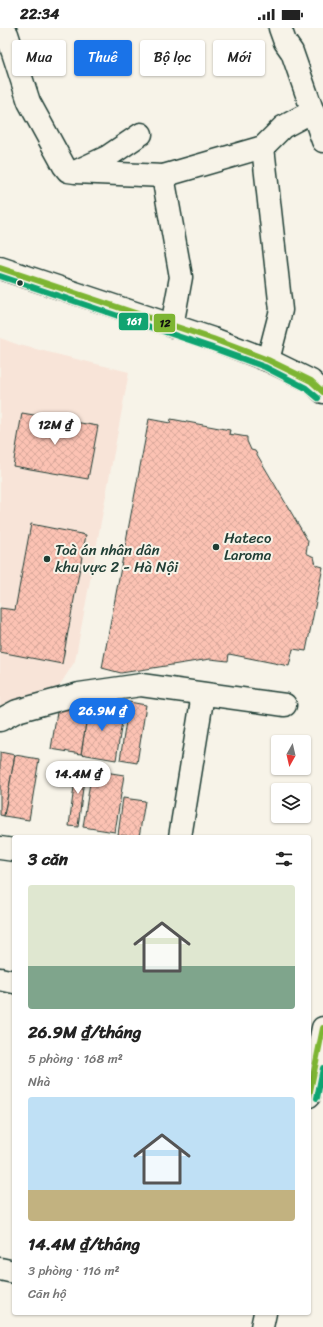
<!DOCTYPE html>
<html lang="vi">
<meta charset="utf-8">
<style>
body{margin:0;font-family:Sriracha,sans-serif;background:#f6f6f6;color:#222;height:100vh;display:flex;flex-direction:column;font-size:15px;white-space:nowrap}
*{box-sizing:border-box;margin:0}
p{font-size:13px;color:#767676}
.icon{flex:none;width:22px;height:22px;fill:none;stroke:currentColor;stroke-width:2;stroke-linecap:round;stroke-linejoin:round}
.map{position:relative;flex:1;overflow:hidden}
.side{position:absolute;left:12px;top:807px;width:299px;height:480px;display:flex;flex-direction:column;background:#fff;border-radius:4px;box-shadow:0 1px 3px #0004}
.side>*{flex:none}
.banner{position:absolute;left:12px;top:12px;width:299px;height:36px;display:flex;gap:8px}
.needle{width:26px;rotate:188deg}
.buttons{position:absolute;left:271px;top:707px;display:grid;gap:8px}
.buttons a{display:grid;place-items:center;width:40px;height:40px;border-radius:4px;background:#fff;box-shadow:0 1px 3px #0004;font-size:20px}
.price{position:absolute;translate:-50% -34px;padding:0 9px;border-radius:14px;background:#fff;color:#222;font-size:13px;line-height:26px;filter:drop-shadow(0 1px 2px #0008)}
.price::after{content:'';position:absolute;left:50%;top:24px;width:12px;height:9px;margin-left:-6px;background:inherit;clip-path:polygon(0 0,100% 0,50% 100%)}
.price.active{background:#1a73e8;color:#fff}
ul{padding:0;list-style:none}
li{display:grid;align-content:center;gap:8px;height:212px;padding:0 16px}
li span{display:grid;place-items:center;height:124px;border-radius:4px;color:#555}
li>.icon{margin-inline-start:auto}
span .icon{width:72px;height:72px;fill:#fffc;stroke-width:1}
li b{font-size:17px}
h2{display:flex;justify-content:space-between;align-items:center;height:48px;padding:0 16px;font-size:17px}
.chip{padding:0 14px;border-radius:4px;background:#fff;box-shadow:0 1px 3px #0004;font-size:14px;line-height:36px}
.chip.active{background:#1a73e8;color:#fff}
.status{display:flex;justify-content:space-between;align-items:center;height:28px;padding:0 20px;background:#fff;direction:ltr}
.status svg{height:11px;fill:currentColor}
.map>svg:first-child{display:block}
</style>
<div class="status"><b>22:34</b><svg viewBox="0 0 49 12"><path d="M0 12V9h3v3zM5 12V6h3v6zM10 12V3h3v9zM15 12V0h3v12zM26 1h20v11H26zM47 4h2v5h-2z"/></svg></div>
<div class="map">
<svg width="323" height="1299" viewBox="0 0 323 1299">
<defs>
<pattern id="building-cross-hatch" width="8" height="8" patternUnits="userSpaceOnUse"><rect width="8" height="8" fill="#fcc2b3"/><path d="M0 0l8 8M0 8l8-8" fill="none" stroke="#d8a89b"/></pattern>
</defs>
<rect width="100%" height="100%" fill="#f7f3e8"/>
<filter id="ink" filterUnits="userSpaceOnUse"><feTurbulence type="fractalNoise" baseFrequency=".025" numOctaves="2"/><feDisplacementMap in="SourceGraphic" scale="8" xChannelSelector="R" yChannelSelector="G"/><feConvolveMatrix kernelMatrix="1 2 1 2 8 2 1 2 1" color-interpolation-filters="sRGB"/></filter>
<g filter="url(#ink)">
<path fill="#f8e4d8" d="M0 310 19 317 129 344 75 633 40 689 0 695Z"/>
<g fill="url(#building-cross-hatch)" stroke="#1f3d34">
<path d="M22 385 98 398 88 451 13 438Z"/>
<path d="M149 391 170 395 171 391 230 402 229 406 247 409V413L251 422 255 423 308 513 306 525 314 529 316 537 323 539 306 623 293 621 289 638 229 626 228 633 210 631 121 645 102 640Z"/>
<path d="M31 496 86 507 62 636 0 624V580L15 582Z"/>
<path d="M129 674 146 677 137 735 120 732Z"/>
<path d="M89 675 124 681 116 732 81 726Z"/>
<path d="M58 678 88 682 81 726 51 721Z"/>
<path d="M0 724 15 727 4 788 0 787Z"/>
<path d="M15 727 39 731 29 792 4 788Z"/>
<path d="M77 735 86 736 78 799 69 798Z"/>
<path d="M92 742 124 747 115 804 83 799Z"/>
<path d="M123 770 145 773 139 809 118 807Z"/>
</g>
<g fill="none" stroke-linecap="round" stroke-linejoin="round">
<g stroke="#1f3d34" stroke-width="25">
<g id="minor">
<path d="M280 0 285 14 292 24 323 113"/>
<path d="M7 6 29 74 64 138 68 143 75 144 163 148 263 119 283 99 313 83"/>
<path d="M263 119 281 282 268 332"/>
<path d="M77 143 107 129 141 106"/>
<path d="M163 148 181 249 172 298"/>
<path d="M0 692 17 683 79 666 141 657 285 677"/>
<path d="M180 809 203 666"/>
<path d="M0 820 14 822"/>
<path d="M0 951 14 954"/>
<path d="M0 1241 14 1244"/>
</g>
</g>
<g stroke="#1f3d34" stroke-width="25">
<g id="major">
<path d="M0 240 213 311 268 332 311 353 323 364"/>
<path d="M309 1068 323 1000"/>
<path d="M262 1299 265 1285"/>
</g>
</g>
<use href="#minor" stroke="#f7f3e8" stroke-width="22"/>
<use href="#major" stroke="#f7f3e8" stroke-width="22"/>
<g stroke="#f7f3e8" stroke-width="9">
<g id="bus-1">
<path d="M0 240 213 311 268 332 311 353 323 364"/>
<path d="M309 1068 323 1000"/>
</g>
</g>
<g stroke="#f7f3e8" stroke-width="9">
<g id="bus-2">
<path d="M0 248 210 319 265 339 306 360 318 370"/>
<path d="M317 1070 323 1040"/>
</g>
</g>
<use href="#bus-1" stroke="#7db532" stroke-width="6"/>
<use href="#bus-2" stroke="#11a471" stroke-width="6"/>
</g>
</g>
<g fill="#1f3d34" stroke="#f7f3e8" stroke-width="1.5">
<circle cx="20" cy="255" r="3.5"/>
<circle cx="216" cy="519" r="4"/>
<circle cx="47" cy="531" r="4"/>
</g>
<g text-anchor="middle" stroke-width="4" stroke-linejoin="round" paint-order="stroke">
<g font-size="15" fill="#1f3d34" stroke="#f7f3e8" text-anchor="start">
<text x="224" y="515">Hateco<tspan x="224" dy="17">Laroma</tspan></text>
<text x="55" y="527">Toà án nhân dân<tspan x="55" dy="17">khu vực 2 - Hà Nội</tspan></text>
</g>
</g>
<g stroke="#f7f3e8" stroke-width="1.5">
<rect x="118" y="284" width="31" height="19" rx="4" fill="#11a471"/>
<rect x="153" y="285" width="23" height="20" rx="4" fill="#7db532"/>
</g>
<g font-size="11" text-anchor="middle" font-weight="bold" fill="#fff">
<text x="134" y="297">161</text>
</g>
<g font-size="11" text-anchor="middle" font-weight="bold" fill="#111">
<text x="165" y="299">12</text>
</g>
</svg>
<div class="buttons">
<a><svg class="needle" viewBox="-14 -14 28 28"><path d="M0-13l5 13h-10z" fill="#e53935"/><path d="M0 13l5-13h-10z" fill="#767676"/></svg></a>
<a><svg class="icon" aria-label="layers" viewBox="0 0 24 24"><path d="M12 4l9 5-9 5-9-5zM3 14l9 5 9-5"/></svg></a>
</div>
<b class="price" style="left:55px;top:418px">12M ₫</b>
<b class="price active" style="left:102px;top:704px">26.9M ₫</b>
<b class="price" style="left:78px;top:767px">14.4M ₫</b>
<div class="banner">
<a class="chip">Mua</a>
<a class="chip active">Thuê</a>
<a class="chip">Bộ lọc</a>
<a class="chip">Mới</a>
</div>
<section class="side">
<h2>3 căn<svg class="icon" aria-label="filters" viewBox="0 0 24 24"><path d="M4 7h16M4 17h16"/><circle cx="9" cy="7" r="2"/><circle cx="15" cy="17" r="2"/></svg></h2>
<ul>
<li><span style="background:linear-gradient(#dfe7d0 65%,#7fa58c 0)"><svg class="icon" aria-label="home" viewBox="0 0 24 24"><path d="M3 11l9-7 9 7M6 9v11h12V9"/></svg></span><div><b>26.9M ₫/tháng</b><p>5 phòng · 168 m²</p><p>Nhà</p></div></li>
<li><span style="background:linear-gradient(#bfe0f5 75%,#c2b280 0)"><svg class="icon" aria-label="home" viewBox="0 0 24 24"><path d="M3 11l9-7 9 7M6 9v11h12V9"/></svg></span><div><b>14.4M ₫/tháng</b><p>3 phòng · 116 m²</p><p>Căn hộ</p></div></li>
</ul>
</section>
</div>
